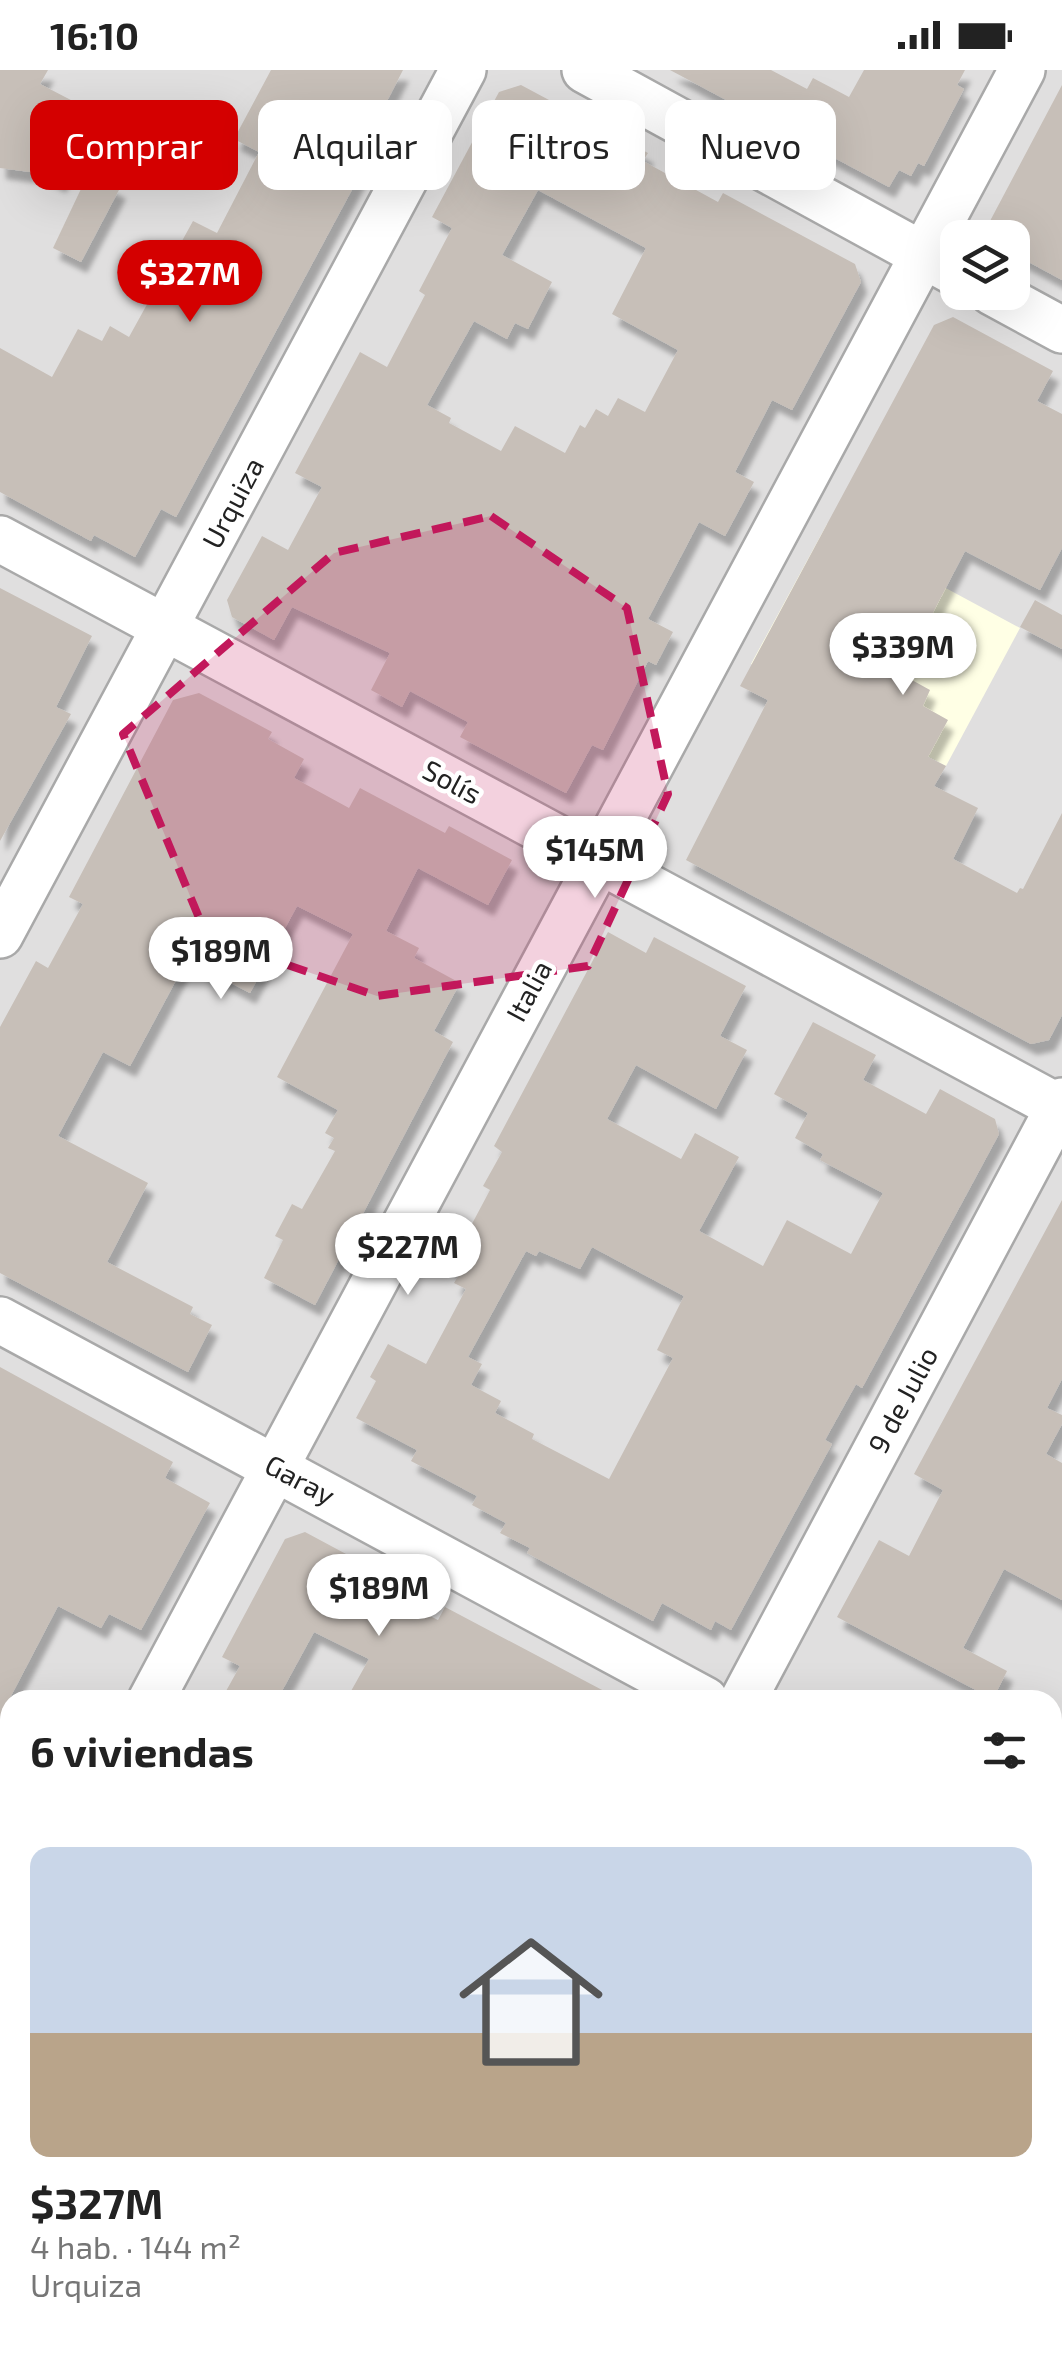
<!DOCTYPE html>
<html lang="es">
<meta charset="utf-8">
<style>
body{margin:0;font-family:"Exo 2",sans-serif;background:#f6f6f6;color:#222;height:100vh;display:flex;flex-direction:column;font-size:38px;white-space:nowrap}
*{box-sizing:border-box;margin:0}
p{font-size:32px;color:#767676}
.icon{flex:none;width:55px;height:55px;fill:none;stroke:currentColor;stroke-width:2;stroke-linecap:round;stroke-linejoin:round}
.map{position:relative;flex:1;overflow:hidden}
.panel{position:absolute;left:0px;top:1620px;width:1062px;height:670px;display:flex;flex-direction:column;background:#fff;border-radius:30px 30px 0 0;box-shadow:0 10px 40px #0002}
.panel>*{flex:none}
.top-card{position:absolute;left:30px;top:30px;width:1002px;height:90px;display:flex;gap:20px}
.controls{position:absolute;left:940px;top:150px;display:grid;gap:20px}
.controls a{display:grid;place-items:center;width:90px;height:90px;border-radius:20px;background:#fff;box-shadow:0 10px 40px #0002;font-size:50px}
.price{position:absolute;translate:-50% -85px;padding:0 22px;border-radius:35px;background:#fff;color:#222;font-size:32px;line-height:65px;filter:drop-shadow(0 2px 5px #0008)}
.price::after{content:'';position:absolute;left:50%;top:60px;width:30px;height:22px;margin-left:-15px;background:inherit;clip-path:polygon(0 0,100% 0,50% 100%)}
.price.active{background:#d40000;color:#fff}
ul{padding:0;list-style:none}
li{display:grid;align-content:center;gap:20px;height:530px;padding:0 30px}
li span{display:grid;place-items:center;height:310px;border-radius:20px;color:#555}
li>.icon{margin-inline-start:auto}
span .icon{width:180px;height:180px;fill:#fffc;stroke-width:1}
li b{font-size:42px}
h2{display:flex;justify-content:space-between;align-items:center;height:120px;padding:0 30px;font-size:42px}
.tag{padding:0 35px;border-radius:20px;background:#fff;box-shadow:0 10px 40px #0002;font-size:35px;line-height:90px}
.tag.active{background:#d40000;color:#fff}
.status{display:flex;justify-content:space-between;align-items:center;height:70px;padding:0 50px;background:#fff;direction:ltr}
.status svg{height:28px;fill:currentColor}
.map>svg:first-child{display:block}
</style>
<div class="status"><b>16:10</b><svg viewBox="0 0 49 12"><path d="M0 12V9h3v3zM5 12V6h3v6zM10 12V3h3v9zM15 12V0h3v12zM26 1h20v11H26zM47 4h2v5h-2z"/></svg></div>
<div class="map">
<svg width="1062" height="2290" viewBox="0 0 1062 2290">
<defs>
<filter id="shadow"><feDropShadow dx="6" dy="11" stdDeviation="2.5" flood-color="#0004"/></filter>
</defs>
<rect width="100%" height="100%" fill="#f2efe9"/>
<g fill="#e0dfdf" fill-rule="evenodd">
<path d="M0 0H1062V2113L1053 2131 1052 1630H10V2021L0 2016ZM958 168H1012V222H958Z"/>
<path d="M495 2280H973L968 2290H514Z"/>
</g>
<path fill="#ffffe5" d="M827 454 1020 558 946 696 751 594Z"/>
<g fill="#c7bfb8" fill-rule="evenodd" filter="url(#shadow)">
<path d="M0 0H48L40 14 96 43 60 112 45 104 0 98Z"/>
<path d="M271 0H403L367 70 376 75 176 447 161 439 135 487 94 465 91 471 0 422V278L52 307 78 259 102 271 110 256 129 267 193 151 217 163 259 82 234 69Z"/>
<path d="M670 0H771L807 19 813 8 849 27 864 0H965L957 15 964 19 924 96 918 93 911 106 899 100 889 117Z"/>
<path d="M521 15 648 83 643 91 718 132 723 123 855 194 861 212 792 340 772 330 735 402 754 412 725 466 699 452 648 549 673 562 656 595 648 591 603 680 592 675 566 723 460 667 468 652 410 621 402 637 371 620 390 583 292 537 274 570 232 547 227 530 262 466 288 480 322 417 295 403 360 282 387 297 425 225 419 221 452 158 432 147 499 22ZM538 120 646 178 612 244 678 280 645 342 618 328 608 346 596 339 585 358 580 355 565 383 515 356 501 381 449 353 451 348 427 335 474 251 507 269 515 253 528 259 552 212 502 185Z"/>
<path d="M1062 15V210L1012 183V168H981Z"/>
<path d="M89 102 120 118 81 192 53 178Z"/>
<path d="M953 247 1053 301 1037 331 1062 344V478L1040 520 965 481 901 604 930 620 923 636 948 650 928 687 946 696 934 716 978 738 953 789 1017 823 1020 818 1023 819 1062 743V945L1049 970 1031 974 686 790 768 630 740 616 934 255Z"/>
<path d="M0 518 92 566 56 637 71 644 0 771Z"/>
<path d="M1035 530 1062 545V579L1020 557Z"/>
<path d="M199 623 272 662 268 669 304 689 294 708 349 738 360 718 445 763 449 756 512 790 488 835 418 798 386 861 419 878 414 888 460 913 434 961 453 972 315 1235 264 1208 283 1170 275 1166 292 1134 302 1139 335 1081 328 1078 334 1068 325 1063 338 1040 277 1007 353 864 297 836 250 923 187 890 130 996 103 982 58 1066 148 1113 107 1192 193 1237 190 1244 212 1255 188 1302 0 1203V957L36 891 48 898 83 834 69 827 173 630Z"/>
<path d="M608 862 646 883 654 867 746 916 720 966 747 980 716 1039 636 995 607 1049 681 1089 695 1063 739 1087 699 1161 763 1196 787 1150 851 1184 883 1123 820 1090 823 1084 795 1068 808 1043 774 1024 813 952 876 985 863 1010 926 1044 940 1019 995 1049 999 1064 862 1318 856 1314 825 1370 832 1374 731 1560 715 1551 711 1560 662 1533 653 1551 527 1483 530 1478 500 1463 506 1453 472 1435 477 1426 411 1391 417 1380 356 1348 376 1311 370 1307 388 1274 426 1294 466 1219 454 1213 460 1203 449 1197 490 1120 483 1116 502 1082 494 1076ZM592 1177 684 1226 657 1280 673 1288 609 1409 532 1369 534 1364 495 1343 501 1331 471 1315 482 1294 468 1287 526 1181 536 1186 539 1181 580 1199Z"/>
<path d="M1062 1130V1309L1047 1338 1062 1345V1354L1046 1384 1062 1393V1530L1004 1499 963 1578 1007 1601 993 1629 837 1547 879 1470 909 1486 943 1420 914 1404Z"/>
<path d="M0 1297 173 1392 165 1408 210 1433 141 1560 109 1544 101 1558 58 1536 0 1647Z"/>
<path d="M305 1462 374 1499 370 1506 385 1514 381 1522 438 1550 445 1537 621 1630H346L369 1589 314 1562 277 1630H221L240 1596 222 1587 285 1469Z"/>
</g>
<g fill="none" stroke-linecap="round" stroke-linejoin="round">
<g stroke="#a9a9a9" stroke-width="50">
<g id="street">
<path d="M585 0 958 204"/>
<path d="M992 222 1062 260"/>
<path d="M0 469 1062 1039"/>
<path d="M0 865 463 0"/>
<path d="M0 1250 705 1630"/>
<path d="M151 1630 1022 0"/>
<path d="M743 1630 1062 1031"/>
<path d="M1052 1814 1062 1819"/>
<path d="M0 1910 10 1891"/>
<path d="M393 2290 398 2280"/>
</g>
</g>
<g stroke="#707d05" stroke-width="60">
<g id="secondary">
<path d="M0 2147 10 2152"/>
<path d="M1052 2204 1062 2186"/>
<path d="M250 2280 269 2290"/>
<path d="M1006 2290 1011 2280"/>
</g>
</g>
<use href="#street" stroke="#fff" stroke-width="45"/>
<use href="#secondary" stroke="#f7fabf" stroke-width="55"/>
</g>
<path fill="#c2185b" fill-opacity="0.2" stroke="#c2185b" stroke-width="8" stroke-dasharray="20 12" stroke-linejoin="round" d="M491 446 627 538 668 724 588 896 377 926 207 867 123 664 334 483Z"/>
<g text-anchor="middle" stroke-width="9" stroke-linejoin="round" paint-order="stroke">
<g font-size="28" fill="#222" stroke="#fff">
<text transform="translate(233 433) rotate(-62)" y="10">Urquiza</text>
<text transform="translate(452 712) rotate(28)" y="10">Solís</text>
<text transform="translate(529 921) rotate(-62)" y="10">Italia</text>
<text transform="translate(903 1330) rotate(-62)" y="10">9 de Julio</text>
<text transform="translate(300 1410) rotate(28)" y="10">Garay</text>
</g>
</g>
</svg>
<div class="controls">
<a><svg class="icon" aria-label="layers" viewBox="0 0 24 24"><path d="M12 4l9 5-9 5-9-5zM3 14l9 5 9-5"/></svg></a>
</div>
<b class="price active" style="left:190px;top:255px">$327M</b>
<b class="price" style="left:903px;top:628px">$339M</b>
<b class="price" style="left:595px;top:831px">$145M</b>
<b class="price" style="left:221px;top:932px">$189M</b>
<b class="price" style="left:408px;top:1228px">$227M</b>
<b class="price" style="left:379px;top:1569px">$189M</b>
<div class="top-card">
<a class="tag active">Comprar</a>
<a class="tag">Alquilar</a>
<a class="tag">Filtros</a>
<a class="tag">Nuevo</a>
</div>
<section class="panel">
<h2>6 viviendas<svg class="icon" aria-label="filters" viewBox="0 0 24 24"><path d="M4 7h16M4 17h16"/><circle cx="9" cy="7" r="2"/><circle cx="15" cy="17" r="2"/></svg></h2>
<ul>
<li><span style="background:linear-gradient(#c9d6e8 60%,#b9a48a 0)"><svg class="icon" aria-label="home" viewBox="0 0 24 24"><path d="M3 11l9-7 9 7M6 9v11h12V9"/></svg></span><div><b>$327M</b><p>4 hab. · 144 m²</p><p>Urquiza</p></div></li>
</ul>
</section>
</div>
